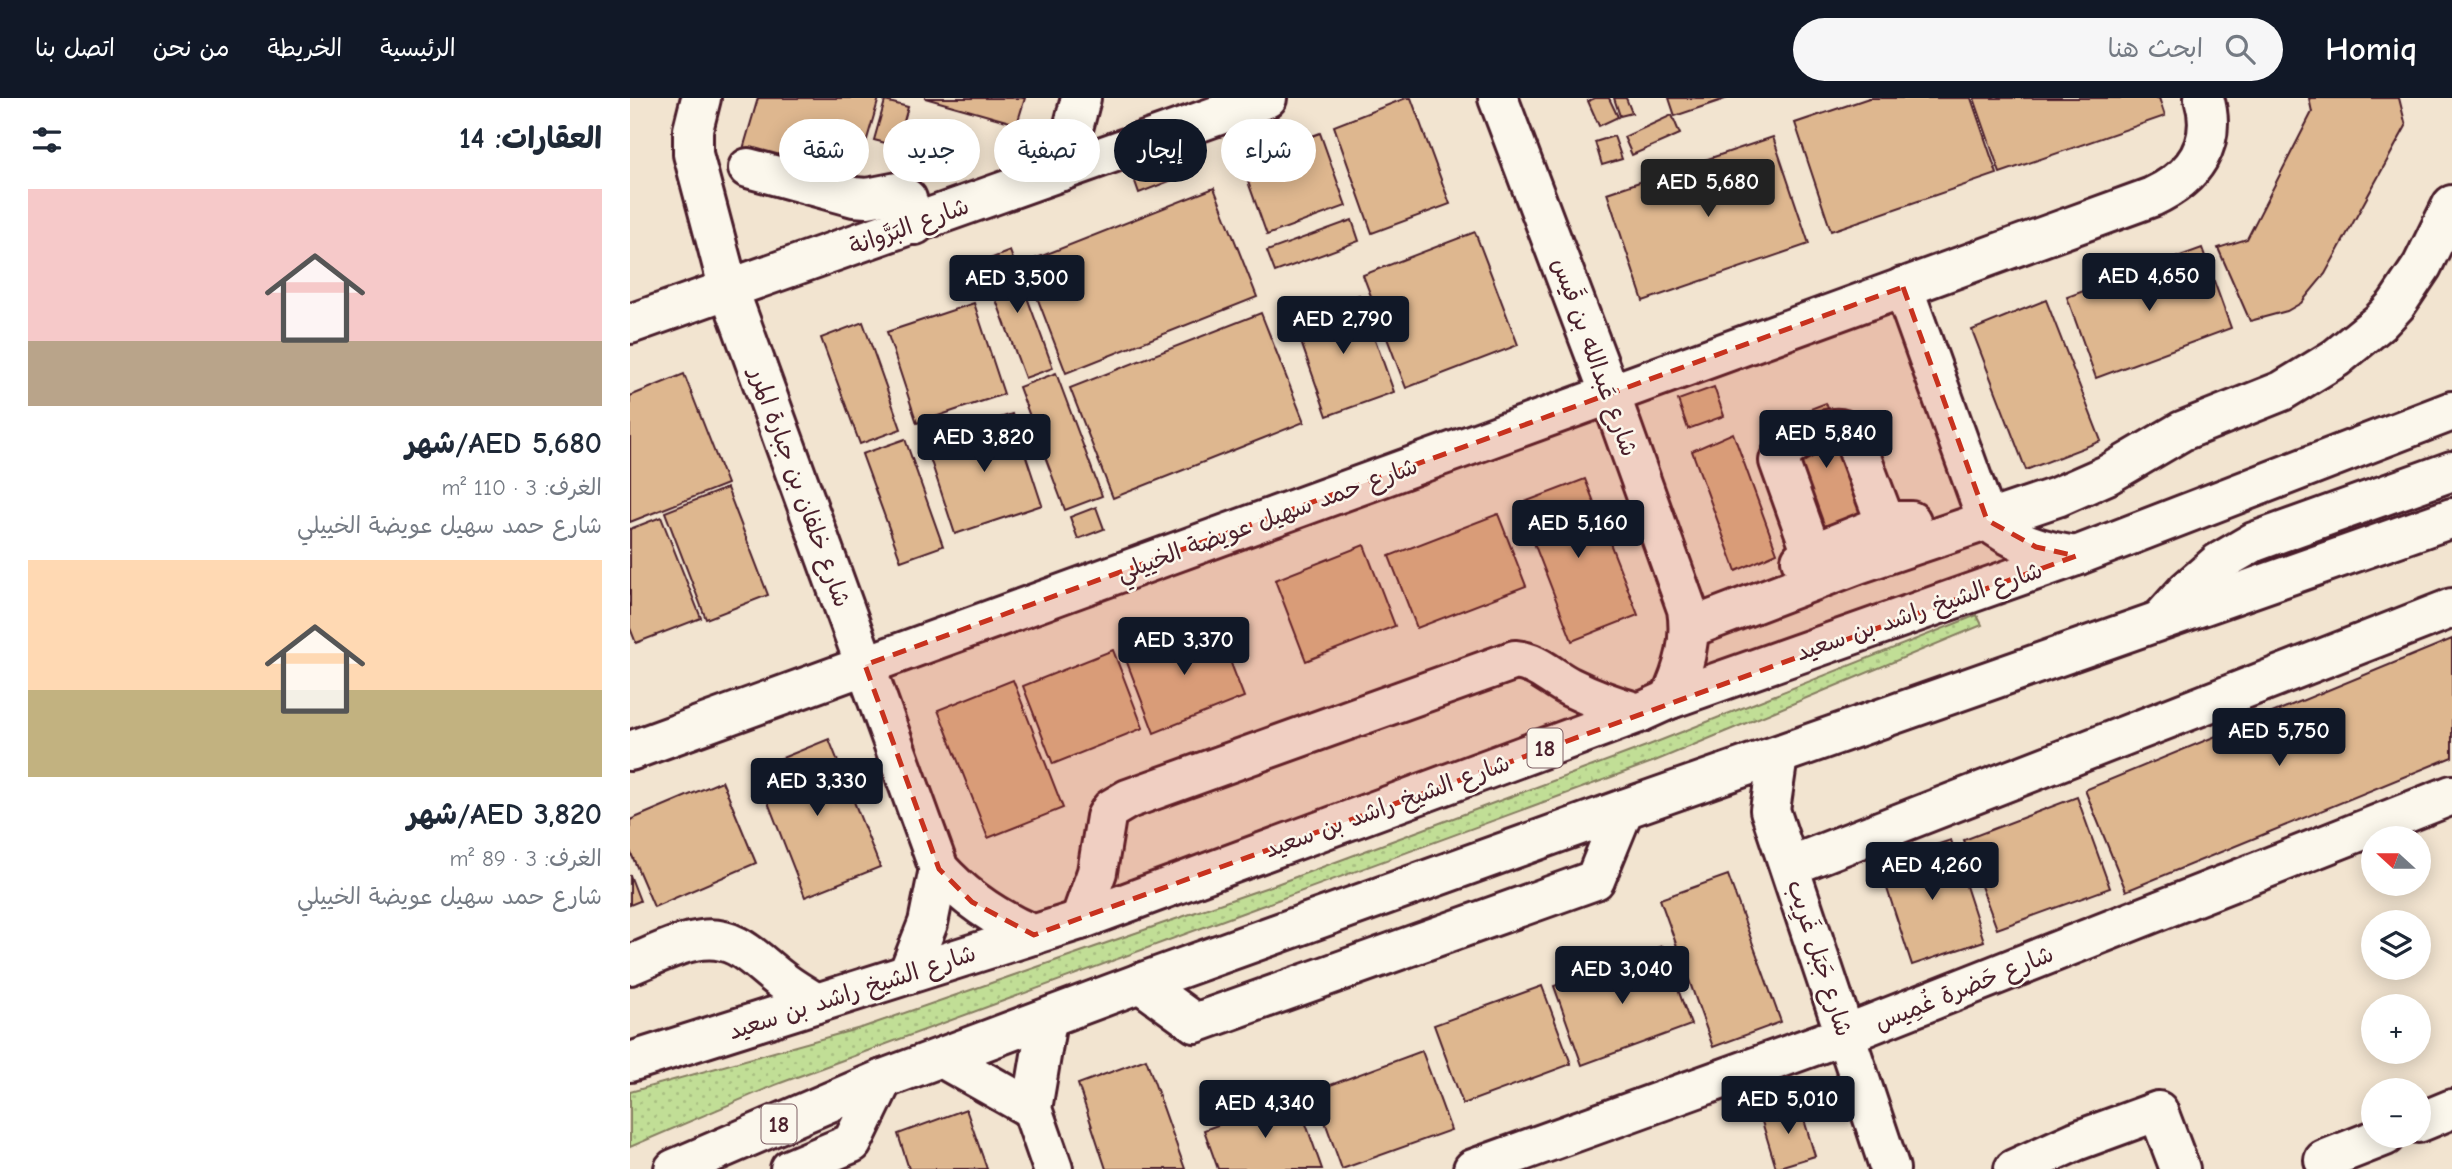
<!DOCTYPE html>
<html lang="ar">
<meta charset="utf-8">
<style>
body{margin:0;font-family:"Comic Neue","Playpen Sans Arabic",sans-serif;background:#f6f6f7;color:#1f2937;direction:rtl;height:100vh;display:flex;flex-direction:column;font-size:26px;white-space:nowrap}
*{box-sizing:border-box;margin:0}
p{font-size:23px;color:#747a83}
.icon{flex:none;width:38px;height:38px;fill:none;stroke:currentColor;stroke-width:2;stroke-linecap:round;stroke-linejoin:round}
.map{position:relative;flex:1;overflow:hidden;direction:ltr}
.details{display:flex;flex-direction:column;background:#fff;width:630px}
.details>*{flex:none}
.banner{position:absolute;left:21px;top:21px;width:665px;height:63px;direction:rtl;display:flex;gap:14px}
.needle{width:46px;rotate:291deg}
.tools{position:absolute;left:1731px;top:728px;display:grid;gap:14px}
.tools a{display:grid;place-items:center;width:70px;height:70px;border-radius:50%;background:#fff;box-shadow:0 4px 18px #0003;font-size:35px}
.price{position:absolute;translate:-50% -60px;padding:0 16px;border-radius:7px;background:#111827;color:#fff;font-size:23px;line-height:46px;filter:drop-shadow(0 2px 4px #0008)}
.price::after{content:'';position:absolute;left:50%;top:42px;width:21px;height:16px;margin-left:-10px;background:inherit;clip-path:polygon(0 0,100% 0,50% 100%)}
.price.selected{background:#222;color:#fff}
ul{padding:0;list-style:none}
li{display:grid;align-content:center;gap:14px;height:371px;padding:0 28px}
li span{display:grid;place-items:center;height:217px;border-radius:0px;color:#555}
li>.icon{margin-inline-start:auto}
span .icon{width:126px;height:126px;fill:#fffc;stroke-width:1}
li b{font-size:30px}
h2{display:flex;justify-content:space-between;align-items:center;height:84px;padding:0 28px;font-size:30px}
.chip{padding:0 24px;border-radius:32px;background:#fff;box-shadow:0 4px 18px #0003;font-size:24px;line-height:63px}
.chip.selected{background:#111827;color:#fff}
header{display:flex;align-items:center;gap:42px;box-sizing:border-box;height:98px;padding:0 35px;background:#111827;color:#fff}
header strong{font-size:33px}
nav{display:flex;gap:38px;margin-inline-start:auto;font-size:24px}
.search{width:490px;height:63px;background:#f6f6f7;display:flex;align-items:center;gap:18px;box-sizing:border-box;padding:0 24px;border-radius:38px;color:#747a83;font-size:26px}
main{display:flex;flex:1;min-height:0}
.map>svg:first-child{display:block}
</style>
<header>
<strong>Homiq</strong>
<div class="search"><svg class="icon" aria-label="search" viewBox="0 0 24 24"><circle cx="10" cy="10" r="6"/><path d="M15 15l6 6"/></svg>ابحث هنا</div>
<nav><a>الرئيسية</a><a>الخريطة</a><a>من نحن</a><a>اتصل بنا</a></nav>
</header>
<main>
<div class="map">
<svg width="1822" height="1071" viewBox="0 0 1822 1071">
<defs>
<pattern id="grass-dots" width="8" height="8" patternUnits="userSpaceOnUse" patternTransform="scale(1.75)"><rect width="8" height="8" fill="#c1de96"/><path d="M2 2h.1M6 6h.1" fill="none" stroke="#a7be81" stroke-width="1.8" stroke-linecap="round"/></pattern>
</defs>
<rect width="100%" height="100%" fill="#f2e4d0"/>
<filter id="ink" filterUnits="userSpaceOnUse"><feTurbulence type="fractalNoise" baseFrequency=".0143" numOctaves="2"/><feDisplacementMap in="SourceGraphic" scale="14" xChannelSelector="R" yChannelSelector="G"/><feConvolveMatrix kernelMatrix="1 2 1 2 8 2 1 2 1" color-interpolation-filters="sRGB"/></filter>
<g filter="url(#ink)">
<path fill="url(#grass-dots)" stroke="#867e60" stroke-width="2" d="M1347 517 1352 527 1025 663 145 987 0 1049V994L234 929 644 787 1019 647Z"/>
<g fill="#deb78f" stroke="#4a1f2b" stroke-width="2">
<path d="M128 0H249L224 86 111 58Z"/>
<path d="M295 0H395L387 26Z"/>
<path d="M776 0H781L820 106 742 135 704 28Z"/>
<path d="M965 0H979L988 19 969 28 958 3Z"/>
<path d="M984 0H996L1002 15 990 18Z"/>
<path d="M1039 0H1098L1045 18Z"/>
<path d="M1239 0H1341L1367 76 1201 133 1165 25Z"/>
<path d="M1344 0H1529L1535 18 1370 75Z"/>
<path d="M1679 0H1769L1776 28 1695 176 1671 205 1657 213 1620 223 1588 150 1617 141 1682 14Z"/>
<path d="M255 3 278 9 267 48 244 42Z"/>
<path d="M1042 17 1050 36 1002 57 994 39Z"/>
<path d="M690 35 716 108 637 137 611 64Z"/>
<path d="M984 38 992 61 972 67 965 44Z"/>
<path d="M1143 39 1179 146 1013 203 977 95Z"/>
<path d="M542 59 550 79 509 95 502 75Z"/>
<path d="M584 90 627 199 436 275 394 165Z"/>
<path d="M722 122 729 143 645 174 637 153Z"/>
<path d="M845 134 888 247 776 290 733 177Z"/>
<path d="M1572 150 1601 230 1466 280 1437 199Z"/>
<path d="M380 153 423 270 395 280 352 164Z"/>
<path d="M729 197 764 294 697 318 663 221Z"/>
<path d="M1416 202 1471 343 1396 372 1342 232Z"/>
<path d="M344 205 374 296 287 325 257 234Z"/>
<path d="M631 215 674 324 483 400 440 290Z"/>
<path d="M233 224 271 331 230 346 191 240Z"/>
<path d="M426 275 472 398 435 412 389 289Z"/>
<path d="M54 276 97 386 0 424V298Z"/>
<path d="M1084 289 1094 318 1058 331 1048 302Z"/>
<path d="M1196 305 1240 422 1196 438 1152 322Z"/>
<path d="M382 316 412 407 325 436 295 345Z"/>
<path d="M1103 335 1147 455 1106 473 1062 353Z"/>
<path d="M275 341 313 448 271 463 232 356Z"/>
<path d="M955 381 1008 517 942 543 889 406Z"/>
<path d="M97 390 138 497 76 521 35 414Z"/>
<path d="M466 409 474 431 448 441 440 419Z"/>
<path d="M868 416 896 488 787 530 759 458Z"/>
<path d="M31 419 71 520 6 545 0 530V431Z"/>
<path d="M734 447 765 528 676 563 645 482Z"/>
<path d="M585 524 614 599 524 635 495 559Z"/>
<path d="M1822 541V659L1496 793 1455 692Z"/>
<path d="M483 552 513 630 423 666 393 588Z"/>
<path d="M383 582 433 710 358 740 308 612Z"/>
<path d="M199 641 250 769 175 799 125 671Z"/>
<path d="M92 683 126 765 24 809 0 753V722Z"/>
<path d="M1447 699 1480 790 1367 831 1334 742Z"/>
<path d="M1321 742 1354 843 1282 867 1249 766Z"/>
<path d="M0 777 10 803 0 807Z"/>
<path d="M1098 777 1151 924 1083 949 1030 801Z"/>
<path d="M1032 848 1061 927 952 967 924 888Z"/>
<path d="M912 888 941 966 833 1006 804 927Z"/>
<path d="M792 953 821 1032 712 1071 684 993Z"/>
<path d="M516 961 555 1071H476L448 986Z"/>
<path d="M666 998 692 1071H588L574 1032Z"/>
<path d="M1169 1005 1185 1058 1146 1070 1130 1017Z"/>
<path d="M336 1011 357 1071H279L268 1036Z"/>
</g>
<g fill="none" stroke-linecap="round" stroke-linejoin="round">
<g stroke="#4a1f2b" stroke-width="44">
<g id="minor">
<path d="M71 0 63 32V56L99 192 309 771C336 801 366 821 404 837"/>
<path d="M868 0 980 296 1057 511C1062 543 1054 571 1040 601"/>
<path d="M118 70 224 99 237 100 268 94 277 101 285 127"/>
<path d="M432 73 451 0"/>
<path d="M1273 189 1357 422"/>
<path d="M0 226 637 0"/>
<path d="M1182 455 1149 363C1154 344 1193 329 1211 331L1224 341 1256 426"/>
<path d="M1171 462 1178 457 1256 426 1267 423H1281"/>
<path d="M1060 530 1228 466 1427 399 1477 377 1552 333 1652 293 1706 260 1750 224 1766 207 1792 168 1822 107"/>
<path d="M0 653 1522 99C1563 80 1588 47 1574 0"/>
<path d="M1148 658 1140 712 1260 1071"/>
<path d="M1160 768 1822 510"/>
<path d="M450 822 467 774 476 719 481 711 498 701 885 562C908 564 920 579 940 589 962 600 984 608 1009 615"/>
<path d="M0 867C23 858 47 845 71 842 106 837 125 862 150 881 161 890 174 897 186 905"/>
<path d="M278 876 298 825 309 771"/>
<path d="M510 885 565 925 965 782 994 711"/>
<path d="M417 922 402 1011 423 1071"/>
<path d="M312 960 402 1011"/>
<path d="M1788 1025 1822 1011"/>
<path d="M1694 1062 1755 1038"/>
<path d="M160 1071 222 1045 253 981"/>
<path d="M843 1071 1214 937 1822 697"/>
<path d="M1384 1071 1446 1043 1528 1013 1550 1071"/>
</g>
</g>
<g stroke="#4a1f2b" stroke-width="44">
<g id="major">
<path d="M1357 422C1383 444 1412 453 1446 458"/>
<path d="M1533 519 1557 492 1588 465 1624 444 1822 373"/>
<path d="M0 964 450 822 1009 615 1040 601 1446 458 1822 313"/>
<path d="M44 1071 253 981 510 885 994 711 1822 420"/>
</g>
</g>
<use href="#minor" stroke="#fbf7ec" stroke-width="38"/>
<use href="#major" stroke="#fbf7ec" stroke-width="38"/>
</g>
</g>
<path fill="#c8321e" fill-opacity="0.2" stroke="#c8321e" stroke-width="5" stroke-dasharray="14 9" stroke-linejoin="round" d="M1273 189 1357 422 1406 449 1446 458 404 837 342 804 309 771 235 567Z"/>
<g text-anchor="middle" stroke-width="5" stroke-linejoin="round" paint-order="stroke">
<g fill="#fbf7ec" stroke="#7f6065" stroke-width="2">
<rect x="897.5" y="630.5" width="35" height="39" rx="5"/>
<rect x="131.5" y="1006.5" width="35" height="39" rx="5"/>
</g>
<g font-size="23" font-weight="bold" fill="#4a1f2b">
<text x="915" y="658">18</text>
<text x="149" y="1034">18</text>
</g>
<g font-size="24" fill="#4a1f2b" stroke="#fbf7ec">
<text transform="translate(279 128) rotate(-20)" y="8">شارع البَرَّوانة</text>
<text transform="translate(965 259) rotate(70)" y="8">شارع عَبدالله بن قَيس</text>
<text transform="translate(170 389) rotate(70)" y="8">شارع خلفان بن جبارة المرر</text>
<text transform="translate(637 421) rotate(-20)" y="8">شارع حمد سهيل عويضة الخييلي</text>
<text transform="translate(1289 513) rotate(-19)" y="8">شارع الشيخ راشد بن سعيد</text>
<text transform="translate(757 708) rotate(-20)" y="8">شارع الشيخ راشد بن سعيد</text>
<text transform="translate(1190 860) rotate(72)" y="8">شارع جَبَل غَرِيب</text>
<text transform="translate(1334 890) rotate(-22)" y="8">شارع حَضرة غُمِيس</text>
<text transform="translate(222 894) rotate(-18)" y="8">شارع الشيخ راشد بن سعيد</text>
</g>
</g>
</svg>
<div class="tools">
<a><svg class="needle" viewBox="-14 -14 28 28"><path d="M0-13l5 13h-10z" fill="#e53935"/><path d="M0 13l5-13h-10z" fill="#747a83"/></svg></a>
<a><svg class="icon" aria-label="layers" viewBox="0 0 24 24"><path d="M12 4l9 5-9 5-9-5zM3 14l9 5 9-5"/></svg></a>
<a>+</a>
<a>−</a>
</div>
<b class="price selected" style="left:1078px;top:121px">AED 5,680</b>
<b class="price" style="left:1519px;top:215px">AED 4,650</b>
<b class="price" style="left:387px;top:217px">AED 3,500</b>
<b class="price" style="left:713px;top:258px">AED 2,790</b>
<b class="price" style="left:1196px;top:372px">AED 5,840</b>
<b class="price" style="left:354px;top:376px">AED 3,820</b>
<b class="price" style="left:948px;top:462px">AED 5,160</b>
<b class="price" style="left:554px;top:579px">AED 3,370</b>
<b class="price" style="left:1649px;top:670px">AED 5,750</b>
<b class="price" style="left:187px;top:720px">AED 3,330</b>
<b class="price" style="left:1302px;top:804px">AED 4,260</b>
<b class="price" style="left:992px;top:908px">AED 3,040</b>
<b class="price" style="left:1158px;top:1038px">AED 5,010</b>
<b class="price" style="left:635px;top:1042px">AED 4,340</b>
<div class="banner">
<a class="chip">شراء</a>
<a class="chip selected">إيجار</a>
<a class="chip">تصفية</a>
<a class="chip">جديد</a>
<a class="chip">شقة</a>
</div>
</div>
<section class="details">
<h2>العقارات: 14<svg class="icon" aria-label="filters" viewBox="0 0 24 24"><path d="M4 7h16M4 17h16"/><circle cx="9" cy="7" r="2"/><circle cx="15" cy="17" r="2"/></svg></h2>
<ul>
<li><span style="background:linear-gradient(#f6c9c9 70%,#b9a48a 0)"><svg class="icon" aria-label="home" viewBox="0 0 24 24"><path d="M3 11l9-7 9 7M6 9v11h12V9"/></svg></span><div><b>AED 5,680/شهر</b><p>الغرف: 3 · 110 m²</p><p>شارع حمد سهيل عويضة الخييلي</p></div></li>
<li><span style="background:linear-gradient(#ffd9b3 60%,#c2b280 0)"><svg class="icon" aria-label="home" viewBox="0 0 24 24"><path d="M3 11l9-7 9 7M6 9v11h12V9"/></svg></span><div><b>AED 3,820/شهر</b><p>الغرف: 3 · 89 m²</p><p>شارع حمد سهيل عويضة الخييلي</p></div></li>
</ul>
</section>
</main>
